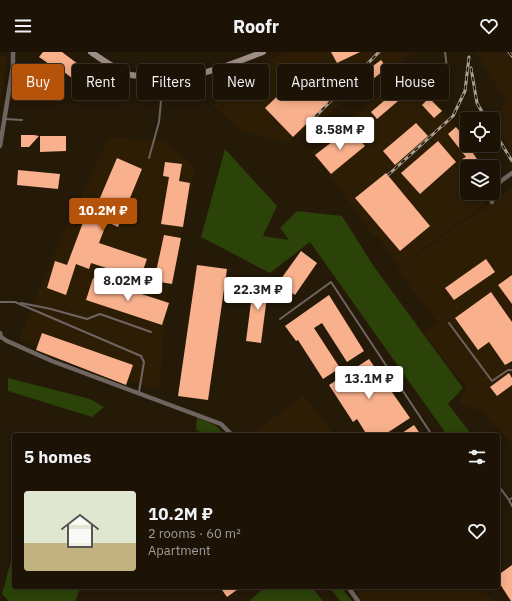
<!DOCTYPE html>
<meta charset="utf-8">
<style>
body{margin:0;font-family:"IBM Plex Sans",sans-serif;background:#292014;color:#f1f3f6;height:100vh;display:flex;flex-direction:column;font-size:15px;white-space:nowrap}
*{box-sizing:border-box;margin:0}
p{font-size:13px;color:#a09e9b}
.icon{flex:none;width:22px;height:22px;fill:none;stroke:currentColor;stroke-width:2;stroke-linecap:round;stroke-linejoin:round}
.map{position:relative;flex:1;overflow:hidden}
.panel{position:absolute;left:12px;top:381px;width:488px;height:156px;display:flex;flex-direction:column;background:#1c1306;border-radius:4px;box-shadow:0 2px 10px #0003,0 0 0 1px #3a3228}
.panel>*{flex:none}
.banner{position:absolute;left:12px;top:12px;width:488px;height:36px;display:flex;gap:8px}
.controls{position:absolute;left:460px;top:60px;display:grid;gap:8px}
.controls a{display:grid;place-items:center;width:40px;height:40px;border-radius:4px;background:#1c1306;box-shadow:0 2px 10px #0003,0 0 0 1px #3a3228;font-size:20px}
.price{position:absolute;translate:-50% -34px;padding:0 9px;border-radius:4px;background:#fff;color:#222;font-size:13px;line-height:26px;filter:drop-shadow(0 1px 2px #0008)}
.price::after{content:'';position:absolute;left:50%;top:24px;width:12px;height:9px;margin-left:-6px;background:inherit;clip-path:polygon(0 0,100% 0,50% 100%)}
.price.selected{background:#b45309;color:#fff}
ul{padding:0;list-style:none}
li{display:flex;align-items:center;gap:12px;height:100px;padding:0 12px}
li+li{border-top:1px solid #3a3228}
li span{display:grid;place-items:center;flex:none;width:112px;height:80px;border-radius:4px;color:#555}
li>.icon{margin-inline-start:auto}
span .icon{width:48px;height:48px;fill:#fffc;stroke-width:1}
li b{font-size:17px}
h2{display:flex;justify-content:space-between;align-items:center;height:48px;padding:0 12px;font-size:17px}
.pill{padding:0 14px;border-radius:4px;background:#1c1306;box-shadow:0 2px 10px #0003,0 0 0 1px #3a3228;font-size:14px;line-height:36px}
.pill.selected{background:#b45309;color:#fff}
header{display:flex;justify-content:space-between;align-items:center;height:52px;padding:0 12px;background:#1c1306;font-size:18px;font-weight:700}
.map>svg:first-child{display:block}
</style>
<header><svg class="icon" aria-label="menu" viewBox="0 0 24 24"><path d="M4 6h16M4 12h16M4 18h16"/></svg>Roofr<svg class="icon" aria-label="heart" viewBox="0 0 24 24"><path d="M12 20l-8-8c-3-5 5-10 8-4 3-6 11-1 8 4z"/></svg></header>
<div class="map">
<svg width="512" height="549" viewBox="0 0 512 549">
<rect width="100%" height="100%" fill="#251908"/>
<g fill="#2d1d05">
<path d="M285 0H413L287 91 242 79 212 53 276 5Z"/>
<path d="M476 0H512V101L492 67 506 50Z"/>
<path d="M0 4H8L0 55Z"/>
<path d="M410 19 467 88V93H471L474 96 484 115H467V141H485L484 153 399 214 377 184 375 185 312 100Z"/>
<path d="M109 85 163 89 196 115 167 242 159 339 19 288 52 206Z"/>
<path d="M512 135V392L483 360 459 351 466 335 423 280 438 271 397 217Z"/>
<path d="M304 343 335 383H251Z"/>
<path d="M352 535H480L493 549H362Z"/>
</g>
<g fill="#2b4209">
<path d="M225 97 277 154 263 184 289 188 280 176 297 159 342 164 375 216 463 336 448 352 472 383H447L310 190 270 221 201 185Z"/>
<path d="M8 326 90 347 104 355 92 365 8 339Z"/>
<path d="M197 365 215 373 225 383H206L196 378Z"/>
<path d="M12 505 14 506V535H76L80 537 75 549H9L2 542Z"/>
<path d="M265 535H312L323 549H249Z"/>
<path d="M329 535H341L352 549H340Z"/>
</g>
<g fill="#f9b08c">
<path d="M43 0H62L82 15 73 27 54 12 52 14 39 5Z"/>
<path d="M331 0H360L337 11Z"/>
<path d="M381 8 387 16 364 34 360 29 368 23 365 20Z"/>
<path d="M252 11 257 17 244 26 240 20Z"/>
<path d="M310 13 338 41 293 85 265 56Z"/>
<path d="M412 25 418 32 377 67 371 60Z"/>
<path d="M429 46 442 59 434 66 422 53Z"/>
<path d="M416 71 428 84 395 113 383 99Z"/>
<path d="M456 75 467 89V93H470L473 96 471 98 482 115H467L462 107 466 105 448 82Z"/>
<path d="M350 76 365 94 331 122 315 103Z"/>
<path d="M21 83H34L39 84 29 95H21Z"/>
<path d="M40 84H66V99L40 100Z"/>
<path d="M438 89 456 110 420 142 401 121Z"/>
<path d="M117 106 142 117 118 175 107 170 99 191 147 207 140 227 91 211 89 217 76 212 66 243 47 236 55 209 67 213 85 165 91 167Z"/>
<path d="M165 110 182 112 179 129 190 131 183 175 161 172 169 125 163 124Z"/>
<path d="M18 118 60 122 58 137 17 133Z"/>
<path d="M386 121 430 174 400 199 355 146Z"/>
<path d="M164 183 181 186 172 232 154 229Z"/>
<path d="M301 199 317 211 295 243 278 231Z"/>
<path d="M486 207 495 220 454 248 445 236Z"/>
<path d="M197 213 227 217 208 348 178 344Z"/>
<path d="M512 223V252L498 233Z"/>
<path d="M93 226 169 251 162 273 86 248Z"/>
<path d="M254 227 269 229 261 291 246 289Z"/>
<path d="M491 240 512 270V309L505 313 489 290 478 298 455 266Z"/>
<path d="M329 243 364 299 347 310 322 271 314 276 340 316 323 327 298 288 296 289 285 274Z"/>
<path d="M42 281 133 313 126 333 36 298Z"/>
<path d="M369 307 410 366 384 383H367L357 367 353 370 329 333Z"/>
<path d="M509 321 512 326V333L497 344 490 335Z"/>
<path d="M414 373 421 383H399Z"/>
<path d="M512 513V549H511L498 529V523Z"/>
<path d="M220 535H241L227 545Z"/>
</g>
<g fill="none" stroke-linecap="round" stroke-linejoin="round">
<g stroke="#6f6460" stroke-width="2">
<path d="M433 43C449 27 448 21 445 0"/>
<path d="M6 67 22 68"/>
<path d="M149 106 159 70 163 27"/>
<path d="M0 250H15L141 304 144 310 139 340"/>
<path d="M21 251 51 257 87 267 100 262 151 280"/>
<path d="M280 267 331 230 432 383"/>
<path d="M449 271 492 329 508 318H512"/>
<path d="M498 433 509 448"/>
<path d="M512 446 509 448 512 454"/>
</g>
<g stroke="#6f6460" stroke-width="4.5">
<path d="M0 94 13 14V0"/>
<path d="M493 139 501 129 512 121"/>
<path d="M491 141 492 150"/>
<path d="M0 281 1 285 7 289 52 309 221 372 232 383"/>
<path d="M348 535 358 549"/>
</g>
<path stroke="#9f8d87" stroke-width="6" d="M91 0C104 9 116 18 131 23 137 24 144 24 150 25 193 29 224 15 263 0"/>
<g stroke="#a9a093" stroke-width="3">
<g id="rail">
<path d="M509 0 512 4"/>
<path d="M471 16 477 51 486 67"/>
<path d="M309 71 379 0"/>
<path d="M493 78 512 109"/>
<path d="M388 123 453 64 465 39 469 5"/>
</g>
</g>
<use href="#rail" stroke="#1c1002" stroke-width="1.5" stroke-dasharray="4.5" stroke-linecap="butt"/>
</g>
</svg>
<div class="controls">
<a><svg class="icon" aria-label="locate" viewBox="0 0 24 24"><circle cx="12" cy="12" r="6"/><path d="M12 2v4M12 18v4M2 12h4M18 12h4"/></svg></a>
<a><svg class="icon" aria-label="layers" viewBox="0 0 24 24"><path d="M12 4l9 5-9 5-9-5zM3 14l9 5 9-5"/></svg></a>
</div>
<b class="price" style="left:340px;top:99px">8.58M ₽</b>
<b class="price selected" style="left:103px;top:180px">10.2M ₽</b>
<b class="price" style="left:128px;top:250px">8.02M ₽</b>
<b class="price" style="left:258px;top:259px">22.3M ₽</b>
<b class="price" style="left:369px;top:348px">13.1M ₽</b>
<div class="banner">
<a class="pill selected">Buy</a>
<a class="pill">Rent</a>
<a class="pill">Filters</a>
<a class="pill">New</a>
<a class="pill">Apartment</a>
<a class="pill">House</a>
</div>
<section class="panel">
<h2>5 homes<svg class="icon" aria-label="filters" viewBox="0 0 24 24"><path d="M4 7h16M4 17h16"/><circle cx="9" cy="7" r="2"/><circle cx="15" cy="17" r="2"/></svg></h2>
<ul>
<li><span style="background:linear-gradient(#dfe7d0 65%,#c2b280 0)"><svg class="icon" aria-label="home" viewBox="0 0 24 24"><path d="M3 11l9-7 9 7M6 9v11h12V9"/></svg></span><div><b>10.2M ₽</b><p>2 rooms · 60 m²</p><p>Apartment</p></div><svg class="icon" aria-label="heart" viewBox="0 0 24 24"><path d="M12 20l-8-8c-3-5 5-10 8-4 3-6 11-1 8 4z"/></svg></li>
</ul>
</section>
</div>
